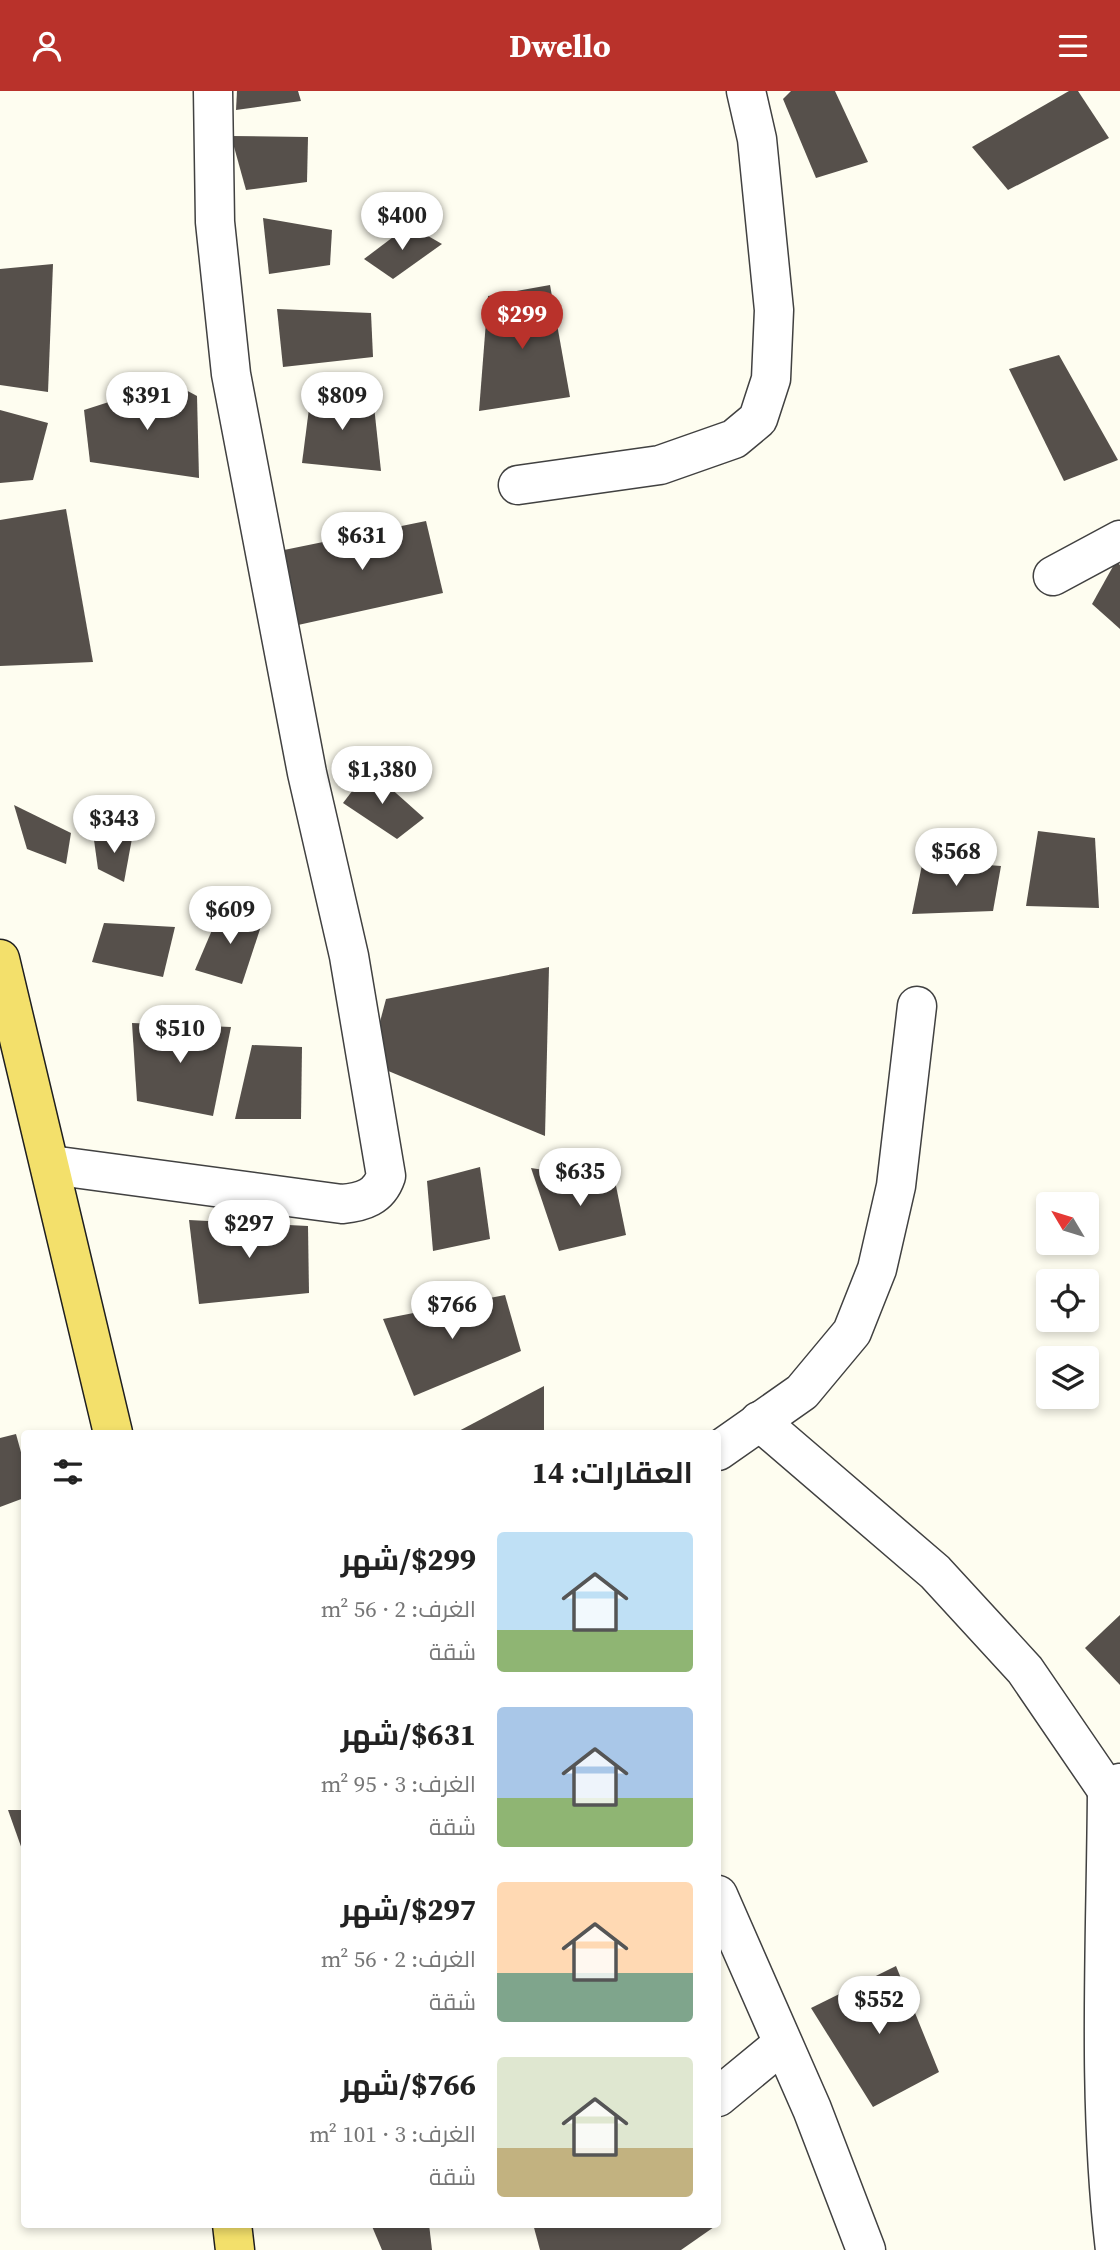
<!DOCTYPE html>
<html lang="ar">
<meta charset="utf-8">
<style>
body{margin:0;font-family:"Source Serif 4",Cairo,serif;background:#f6f6f6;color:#222;direction:rtl;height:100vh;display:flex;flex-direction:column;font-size:26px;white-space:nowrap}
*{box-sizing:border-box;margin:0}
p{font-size:23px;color:#767676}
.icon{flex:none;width:38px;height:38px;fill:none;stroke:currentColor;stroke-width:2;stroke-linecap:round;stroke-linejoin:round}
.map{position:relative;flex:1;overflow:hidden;direction:ltr}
.sheet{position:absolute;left:21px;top:1339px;width:700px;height:798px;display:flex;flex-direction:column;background:#fff;border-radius:7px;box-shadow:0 4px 10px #0003;direction:rtl}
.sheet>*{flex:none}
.needle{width:46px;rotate:308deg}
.fabs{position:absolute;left:1036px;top:1101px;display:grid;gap:14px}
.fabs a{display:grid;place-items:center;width:63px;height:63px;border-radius:7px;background:#fff;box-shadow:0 4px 10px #0003;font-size:35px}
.price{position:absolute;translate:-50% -60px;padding:0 16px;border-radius:24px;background:#fff;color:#222;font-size:23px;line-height:46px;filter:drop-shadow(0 2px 4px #0008)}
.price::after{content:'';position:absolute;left:50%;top:42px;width:21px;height:16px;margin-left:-10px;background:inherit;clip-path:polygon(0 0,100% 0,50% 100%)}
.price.active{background:#b9322b;color:#fff}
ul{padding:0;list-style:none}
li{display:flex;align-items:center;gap:21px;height:175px;padding:0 28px}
li span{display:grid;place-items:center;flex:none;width:196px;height:140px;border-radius:7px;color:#555}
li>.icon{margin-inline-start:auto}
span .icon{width:84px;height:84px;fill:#fffc;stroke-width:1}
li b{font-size:30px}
h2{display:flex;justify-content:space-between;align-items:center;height:84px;padding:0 28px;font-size:30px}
header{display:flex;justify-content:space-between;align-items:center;height:91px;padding:0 28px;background:#b9322b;color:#fff;font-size:32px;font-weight:700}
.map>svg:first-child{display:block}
</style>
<header><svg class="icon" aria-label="menu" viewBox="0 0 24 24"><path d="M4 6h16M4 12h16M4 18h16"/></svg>Dwello<svg class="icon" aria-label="person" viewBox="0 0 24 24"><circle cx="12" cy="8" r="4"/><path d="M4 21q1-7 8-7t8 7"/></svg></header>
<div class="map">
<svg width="1120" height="2159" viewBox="0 0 1120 2159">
<rect width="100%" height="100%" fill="#fefdf0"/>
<g fill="#56504b">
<path d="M237 0H298L301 10 236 19Z"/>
<path d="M791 0H835L868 71 816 87 783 8Z"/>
<path d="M1069 0H1078L1109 47 1008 99 972 56Z"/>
<path d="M231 45 308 46 307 91 246 99Z"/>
<path d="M263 127 332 139 330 174 269 183Z"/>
<path d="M409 134 442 153 393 188 364 168Z"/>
<path d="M53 173 48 301 0 294V178Z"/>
<path d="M550 194 570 306 479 320 488 205Z"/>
<path d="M277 218 371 222 373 266 283 276Z"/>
<path d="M1059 264 1118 369 1064 390 1009 278Z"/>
<path d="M171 291 197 305 199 387 90 371 84 319Z"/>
<path d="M311 302 373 306 381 380 302 372Z"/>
<path d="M0 319 48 332 33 389 0 392Z"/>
<path d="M66 418 93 571 0 575V429Z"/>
<path d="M426 430 443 502 298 534 284 459Z"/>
<path d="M1116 470 1120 474V538L1092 513Z"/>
<path d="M369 678 424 727 397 748 343 712Z"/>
<path d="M14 714 71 742 66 773 27 758Z"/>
<path d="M1038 740 1095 747 1099 817 1026 815Z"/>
<path d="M133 742 124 791 98 778 94 749Z"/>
<path d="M923 769 1001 775 993 820 912 823Z"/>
<path d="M221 818 263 829 242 893 195 879Z"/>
<path d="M104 832 175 836 163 886 92 871Z"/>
<path d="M549 876 545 1045 369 972 386 908Z"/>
<path d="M132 932 231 936 213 1025 137 1010Z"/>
<path d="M252 954 302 956 301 1028H235Z"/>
<path d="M480 1076 490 1148 433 1160 427 1090Z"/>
<path d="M531 1077 615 1090 626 1144 559 1160Z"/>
<path d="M189 1129 308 1135 309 1202 199 1213Z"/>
<path d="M505 1204 521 1260 414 1305 383 1228Z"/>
<path d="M544 1295V1342H455Z"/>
<path d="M16 1343 24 1372V1407L0 1416V1347Z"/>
<path d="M1120 1524V1594L1085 1557Z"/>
<path d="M8 1719H24V1764Z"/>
<path d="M896 1875 939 1981 873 2016 811 1917Z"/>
<path d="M371 2133H429L432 2159H382Z"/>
<path d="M533 2133H708L714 2136 681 2159H540Z"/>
</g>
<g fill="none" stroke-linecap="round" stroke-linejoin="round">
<g stroke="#414141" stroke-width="41">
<g id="minor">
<path d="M518 394 660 374 734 348 758 328 771 288 774 219 757 48 746 0"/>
<path d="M1053 485 1120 449"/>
<path d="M51 1074 342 1113C363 1111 379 1106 386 1085L349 865 307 682 231 283 215 131 213 0"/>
<path d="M759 1330 935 1481 1025 1579 1107 1699 1120 1692"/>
<path d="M718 1360 802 1301 852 1241 877 1178 896 1095 917 915"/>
<path d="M1107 1699C1106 1852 1097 2007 1115 2159"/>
<path d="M718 1804 812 2018 866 2159"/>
<path d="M718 2006 781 1954"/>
</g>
</g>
<g stroke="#1f1f1f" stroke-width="41">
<g id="major">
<path d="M0 868 113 1342"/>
<path d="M232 2133 235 2159"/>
</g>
</g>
<use href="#minor" stroke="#fff" stroke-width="38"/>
<use href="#major" stroke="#f3e06b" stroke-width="38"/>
</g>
</svg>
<div class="fabs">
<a><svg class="needle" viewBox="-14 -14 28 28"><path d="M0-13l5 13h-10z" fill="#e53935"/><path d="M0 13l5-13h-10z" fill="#767676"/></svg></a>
<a><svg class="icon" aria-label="locate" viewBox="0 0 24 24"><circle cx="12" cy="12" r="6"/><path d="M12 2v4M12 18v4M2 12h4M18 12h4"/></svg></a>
<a><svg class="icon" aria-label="layers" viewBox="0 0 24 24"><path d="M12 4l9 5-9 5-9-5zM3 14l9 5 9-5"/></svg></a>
</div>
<b class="price" style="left:402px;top:161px">$400</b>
<b class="price active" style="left:522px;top:260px">$299</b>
<b class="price" style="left:147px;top:341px">$391</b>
<b class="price" style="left:342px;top:341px">$809</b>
<b class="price" style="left:362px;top:481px">$631</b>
<b class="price" style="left:382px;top:715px">$1,380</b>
<b class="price" style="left:114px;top:764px">$343</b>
<b class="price" style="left:956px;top:797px">$568</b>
<b class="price" style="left:230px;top:855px">$609</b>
<b class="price" style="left:180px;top:974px">$510</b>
<b class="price" style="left:580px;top:1117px">$635</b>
<b class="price" style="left:249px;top:1169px">$297</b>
<b class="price" style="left:452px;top:1250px">$766</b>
<b class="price" style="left:879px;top:1945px">$552</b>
<section class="sheet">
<h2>العقارات: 14<svg class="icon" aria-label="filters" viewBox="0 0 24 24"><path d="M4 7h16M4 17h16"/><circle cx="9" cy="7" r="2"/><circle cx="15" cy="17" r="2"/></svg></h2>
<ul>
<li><span style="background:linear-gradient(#bfe0f5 70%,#8fb573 0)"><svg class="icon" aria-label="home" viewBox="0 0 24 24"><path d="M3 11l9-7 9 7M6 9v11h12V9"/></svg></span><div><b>$299/شهر</b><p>الغرف: 2 · 56 m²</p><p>شقة</p></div></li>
<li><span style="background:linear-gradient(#a9c7e8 65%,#8fb573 0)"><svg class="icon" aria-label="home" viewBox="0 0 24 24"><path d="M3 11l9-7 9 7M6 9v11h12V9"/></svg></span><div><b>$631/شهر</b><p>الغرف: 3 · 95 m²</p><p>شقة</p></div></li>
<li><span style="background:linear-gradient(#ffd9b3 65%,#7fa58c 0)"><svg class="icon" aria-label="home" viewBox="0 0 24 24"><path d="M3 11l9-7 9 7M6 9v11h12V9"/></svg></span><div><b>$297/شهر</b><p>الغرف: 2 · 56 m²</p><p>شقة</p></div></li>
<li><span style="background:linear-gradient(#dfe7d0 65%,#c2b280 0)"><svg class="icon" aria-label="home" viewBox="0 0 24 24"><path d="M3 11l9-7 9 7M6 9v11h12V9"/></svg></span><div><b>$766/شهر</b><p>الغرف: 3 · 101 m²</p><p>شقة</p></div></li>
</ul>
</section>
</div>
